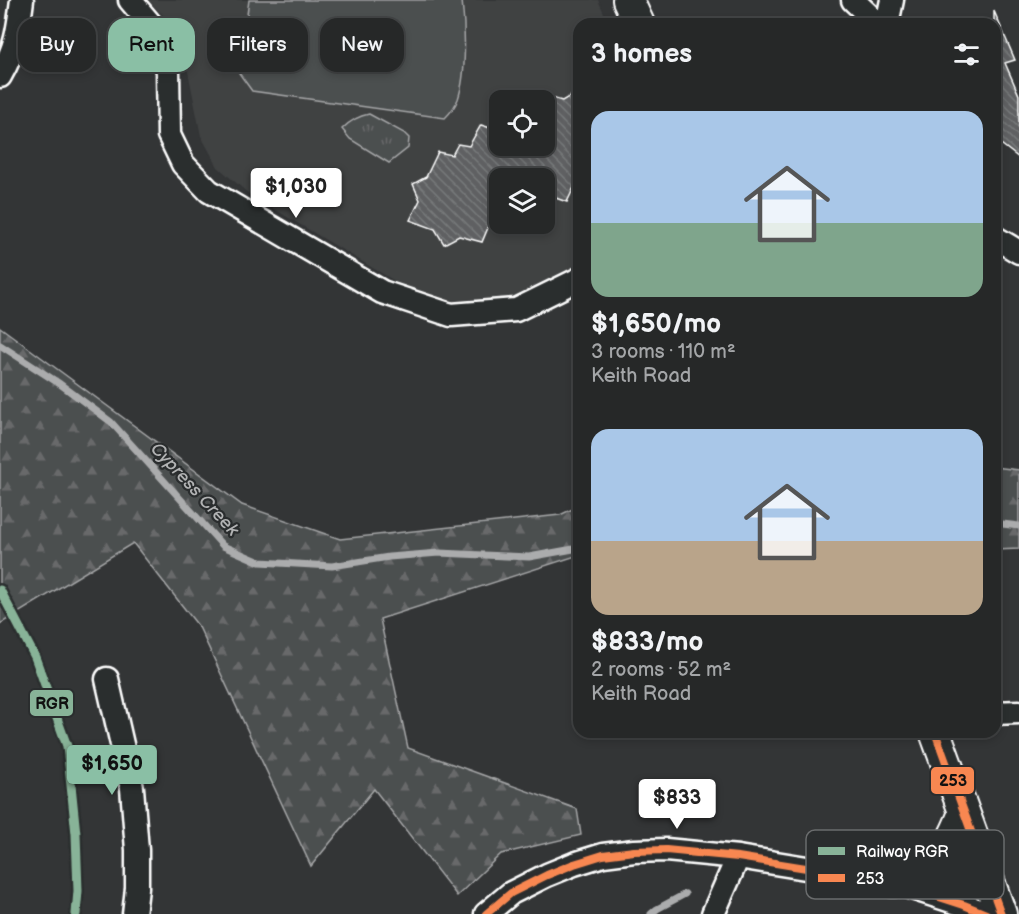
<!DOCTYPE html>
<meta charset="utf-8">
<style>
body{margin:0;font-family:"Balsamiq Sans",sans-serif;background:#323434;color:#f1f3f6;height:100vh;display:flex;flex-direction:column;font-size:22px;white-space:nowrap}
*{box-sizing:border-box;margin:0}
p{font-size:20px;color:#a4a6a8}
.icon{flex:none;width:33px;height:33px;fill:none;stroke:currentColor;stroke-width:2;stroke-linecap:round;stroke-linejoin:round}
.map{position:relative;flex:1;overflow:hidden}
.sheet{position:absolute;left:573px;top:18px;width:428px;height:720px;display:flex;flex-direction:column;background:#262828;border-radius:18px;box-shadow:0 3px 9px #0003,0 0 0 2px #424445}
.sheet>*{flex:none}
.hud{position:absolute;left:18px;top:18px;width:465px;height:54px;display:flex;gap:12px}
.tools{position:absolute;left:489px;top:90px;display:grid;gap:12px}
.tools a{display:grid;place-items:center;width:66px;height:66px;border-radius:12px;background:#262828;box-shadow:0 3px 9px #0003,0 0 0 2px #424445;font-size:30px}
.price{position:absolute;translate:-50% -51px;padding:0 14px;border-radius:6px;background:#fff;color:#222;font-size:20px;line-height:39px;filter:drop-shadow(0 2px 3px #0008)}
.price::after{content:'';position:absolute;left:50%;top:36px;width:18px;height:14px;margin-left:-9px;background:inherit;clip-path:polygon(0 0,100% 0,50% 100%)}
.price.current{background:#8abfa5;color:#111}
ul{padding:0;list-style:none}
li{display:grid;align-content:center;gap:12px;height:318px;padding:0 18px}
li span{display:grid;place-items:center;height:186px;border-radius:18px;color:#555}
li>.icon{margin-inline-start:auto}
span .icon{width:108px;height:108px;fill:#fffc;stroke-width:1}
li b{font-size:26px}
h2{display:flex;justify-content:space-between;align-items:center;height:72px;padding:0 18px;font-size:26px}
.chip{padding:0 21px;border-radius:18px;background:#262828;box-shadow:0 3px 9px #0003,0 0 0 2px #424445;font-size:21px;line-height:54px}
.chip.current{background:#8abfa5;color:#111}
.map>svg:first-child{display:block}
</style>
<div class="map">
<svg width="1019" height="914" viewBox="0 0 1019 914">
<defs>
<pattern id="forest-firs" width="22" height="20" patternUnits="userSpaceOnUse" patternTransform="scale(1.5)"><rect width="22" height="20" fill="#4c4f50"/><path d="M5 1l3.5 6h-7zM16 11l3.5 6h-7z" fill="#67696a"/></pattern>
<pattern id="park-tufts" width="24" height="20" patternUnits="userSpaceOnUse" patternTransform="scale(1.5)"><rect width="24" height="20" fill="#4c4f50"/><path d="M3 7l-1-3M5 7V3M7 7l1-3M15 17l-1-3M17 17v-4M19 17l1-3" fill="none" stroke="#67696a"/></pattern>
<pattern id="building-back-hatch" width="6" height="6" patternUnits="userSpaceOnUse" patternTransform="scale(1.5)"><rect width="6" height="6" fill="#5f6162"/><path d="M-1 5l2 2M0 0l6 6M5-1l2 2" fill="none" stroke="#77797a"/></pattern>
</defs>
<rect width="100%" height="100%" fill="#333536"/>
<filter id="ink" filterUnits="userSpaceOnUse"><feTurbulence type="fractalNoise" baseFrequency=".0167" numOctaves="2"/><feDisplacementMap in="SourceGraphic" scale="12" xChannelSelector="R" yChannelSelector="G"/><feConvolveMatrix kernelMatrix="1 2 1 2 8 2 1 2 1" color-interpolation-filters="sRGB"/></filter>
<g filter="url(#ink)">
<path fill="#404243" fill-rule="evenodd" d="M148 0H598L609 24H579V264L514 296 473 303 448 302 398 283 249 194 218 167 201 136 185 56 173 25ZM500 100H544V146H500ZM500 178H544V224H500Z"/>
<g fill="url(#forest-firs)" stroke="#a6a7a8" stroke-width="1.5">
<path d="M0 327 242 505 340 539 560 515 579 506V555L380 619 408 748 577 809 581 835 501 854 457 896 374 789 311 866 199 627 133 543 0 624Z"/>
<path d="M994 467 1019 470V549L995 550Z"/>
</g>
<path fill="url(#park-tufts)" stroke="#a6a7a8" stroke-width="1.5" d="M369 114 404 133 409 138 408 148 389 163 350 139 342 129C350 121 358 116 369 114Z"/>
<path fill="#4c4f50" stroke="#a6a7a8" stroke-width="1.5" d="M249 0H462C465 27 467 73 458 99 455 107 451 112 445 118L252 91 239 73Z"/>
<g fill="none" stroke-linecap="round" stroke-linejoin="round">
<g stroke="#abacad" stroke-width="7">
<path d="M0 345 60 384 111 422 223 546 260 562 332 566 389 557 439 553 529 557 579 548"/>
<path d="M994 523 1019 526"/>
<path d="M651 914 657 909 685 894"/>
</g>
</g>
<g fill="url(#building-back-hatch)" stroke="#fff" stroke-width="1.5">
<path d="M994 11 1015 60 1005 63 1019 95V158L1001 144 994 130Z"/>
<path d="M572 95 579 110V177L567 202 544 194V178H500V226L490 223 482 242 459 236 444 244 435 229 410 220 420 200 413 184 426 177 438 152 452 155 458 144 469 146 481 125 500 131V146H544V109L552 98 562 101Z"/>
</g>
<g fill="none" stroke-linecap="round" stroke-linejoin="round">
<g stroke="#fff" stroke-width="27">
<g id="minor">
<path d="M130 0 153 27 168 71 169 135 183 164 209 191 382 292 451 315 516 310 579 279"/>
<path d="M853 0 878 24"/>
<path d="M887 24 892 0"/>
<path d="M0 76C16 48 18 32 22 0"/>
<path d="M994 237 1019 252"/>
<path d="M107 679 132 788 137 850V888L134 914"/>
<path d="M994 713 1019 712"/>
<path d="M486 914 511 893 547 875 574 864 603 855 634 851 666 850 738 857 893 882 964 905 986 914"/>
<path d="M713 914 738 857"/>
</g>
</g>
<g stroke="#fff" stroke-width="34">
<g id="major">
<path d="M628 0 639 24"/>
<path d="M935 732 1001 914"/>
<path d="M893 882C905 877 919 872 931 864 948 853 957 830 964 813"/>
</g>
</g>
<use href="#minor" stroke="#2a2d2e" stroke-width="22"/>
<use href="#major" stroke="#2a2d2e" stroke-width="30"/>
<g stroke="#2a2d2e" stroke-width="12">
<g id="bus-1">
<path d="M935 732 1001 914"/>
<path d="M486 914 511 893 547 875 574 864 603 855 634 851 666 850 738 857 893 882 964 905 986 914"/>
</g>
</g>
<use href="#bus-1" stroke="#f88751" stroke-width="8"/>
<g stroke="#2a2d2e" stroke-width="14">
<path id="rail-1" d="M0 590 35 657 67 746 76 834 78 891 76 914"/>
</g>
<use href="#rail-1" stroke="#88b398" stroke-width="9"/>
</g>
</g>
<g text-anchor="middle" stroke-width="4.5" stroke-linejoin="round" paint-order="stroke">
<g font-size="18" font-style="italic" fill="#b2b3b4" stroke="#2a2d2e">
<text transform="translate(195 489) rotate(47)" y="6">Cypress Creek</text>
</g>
</g>
<rect x="806" y="830" width="198" height="69" rx="9" fill="#2a2d2e" stroke="#6a6c6d" stroke-width="1.5"/>
<rect x="818" y="847" width="27" height="8" fill="#88b398"/>
<rect x="818" y="874" width="27" height="8" fill="#f88751"/>
<g font-size="16" fill="#fff">
<text x="856" y="857">Railway RGR</text>
<text x="856" y="884">253</text>
</g>
<g stroke="#2a2d2e" stroke-width="2">
<rect x="29" y="689" width="45" height="28" rx="6" fill="#88b398"/>
<rect x="930" y="766" width="45" height="29" rx="6" fill="#f88751"/>
</g>
<g font-size="16" text-anchor="middle" font-weight="bold" fill="#111">
<text x="52" y="709">RGR</text>
<text x="953" y="786">253</text>
</g>
</svg>
<div class="tools">
<a><svg class="icon" aria-label="locate" viewBox="0 0 24 24"><circle cx="12" cy="12" r="6"/><path d="M12 2v4M12 18v4M2 12h4M18 12h4"/></svg></a>
<a><svg class="icon" aria-label="layers" viewBox="0 0 24 24"><path d="M12 4l9 5-9 5-9-5zM3 14l9 5 9-5"/></svg></a>
</div>
<b class="price" style="left:296px;top:219px">$1,030</b>
<b class="price current" style="left:112px;top:796px">$1,650</b>
<b class="price" style="left:677px;top:830px">$833</b>
<div class="hud">
<a class="chip">Buy</a>
<a class="chip current">Rent</a>
<a class="chip">Filters</a>
<a class="chip">New</a>
</div>
<section class="sheet">
<h2>3 homes<svg class="icon" aria-label="filters" viewBox="0 0 24 24"><path d="M4 7h16M4 17h16"/><circle cx="9" cy="7" r="2"/><circle cx="15" cy="17" r="2"/></svg></h2>
<ul>
<li><span style="background:linear-gradient(#a9c7e8 60%,#7fa58c 0)"><svg class="icon" aria-label="home" viewBox="0 0 24 24"><path d="M3 11l9-7 9 7M6 9v11h12V9"/></svg></span><div><b>$1,650/mo</b><p>3 rooms · 110 m²</p><p>Keith Road</p></div></li>
<li><span style="background:linear-gradient(#a9c7e8 60%,#b9a48a 0)"><svg class="icon" aria-label="home" viewBox="0 0 24 24"><path d="M3 11l9-7 9 7M6 9v11h12V9"/></svg></span><div><b>$833/mo</b><p>2 rooms · 52 m²</p><p>Keith Road</p></div></li>
</ul>
</section>
</div>
